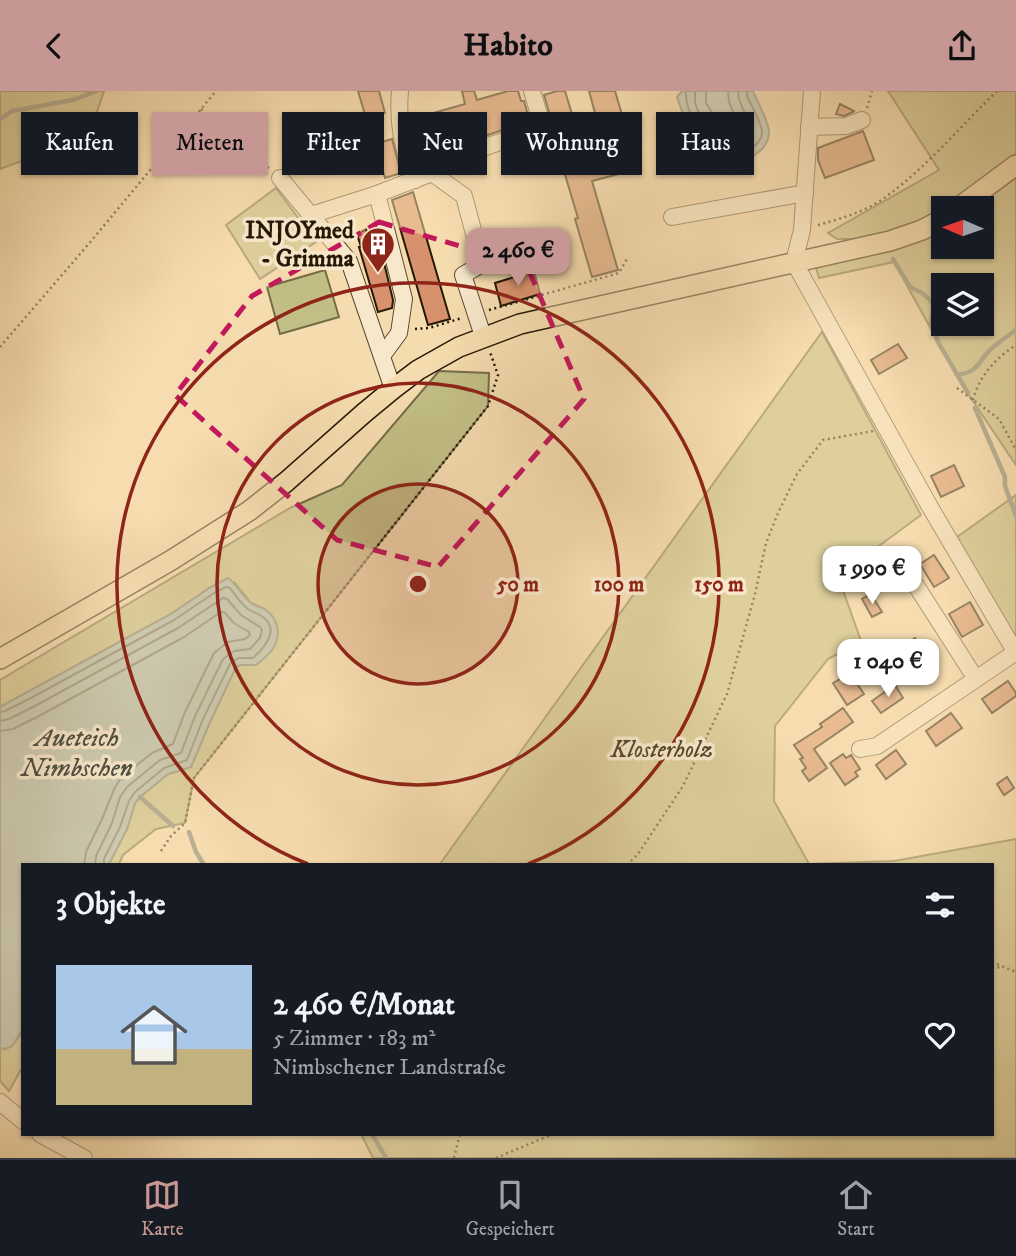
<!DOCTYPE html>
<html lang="de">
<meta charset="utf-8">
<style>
body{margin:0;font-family:"IM FELL DW Pica",serif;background:#20242c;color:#f1f3f6;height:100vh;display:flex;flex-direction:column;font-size:26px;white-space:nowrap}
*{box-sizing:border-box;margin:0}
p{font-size:23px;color:#9ea1a6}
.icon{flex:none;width:38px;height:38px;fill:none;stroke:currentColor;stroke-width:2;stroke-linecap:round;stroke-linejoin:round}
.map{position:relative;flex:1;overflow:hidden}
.details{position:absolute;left:21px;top:772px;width:973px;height:273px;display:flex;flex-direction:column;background:#171b24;border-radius:0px;box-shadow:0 2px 5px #0004}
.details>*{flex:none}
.top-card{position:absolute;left:21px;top:21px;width:975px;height:63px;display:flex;gap:14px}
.needle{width:46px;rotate:272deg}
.buttons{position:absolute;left:931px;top:105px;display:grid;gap:14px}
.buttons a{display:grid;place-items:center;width:63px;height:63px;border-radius:0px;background:#171b24;box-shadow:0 2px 5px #0004;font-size:35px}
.price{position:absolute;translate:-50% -60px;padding:0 16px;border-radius:14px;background:#fff;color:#222;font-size:23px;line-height:46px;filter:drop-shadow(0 2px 4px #0008)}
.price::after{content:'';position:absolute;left:50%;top:42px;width:21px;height:16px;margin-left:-10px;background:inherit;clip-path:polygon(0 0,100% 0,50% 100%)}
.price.active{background:#c59692;color:#111}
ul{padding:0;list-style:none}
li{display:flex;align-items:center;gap:21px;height:175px;padding:0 35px}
li span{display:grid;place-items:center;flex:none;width:196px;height:140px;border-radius:0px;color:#555}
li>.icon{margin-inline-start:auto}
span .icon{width:84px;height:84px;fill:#fffc;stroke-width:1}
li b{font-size:30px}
h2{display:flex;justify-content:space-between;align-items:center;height:84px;padding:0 35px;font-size:30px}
.tag{padding:0 24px;border-radius:0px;background:#171b24;box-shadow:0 2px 5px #0004;font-size:24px;line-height:63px}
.tag.active{background:#c59692;color:#111}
header{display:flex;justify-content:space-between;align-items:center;height:91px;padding:0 35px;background:#c59692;color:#111;font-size:32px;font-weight:800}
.menu{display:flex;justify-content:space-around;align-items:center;height:98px;border-top:2px solid #363941;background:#171b24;font-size:19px;color:#9ea1a6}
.menu a{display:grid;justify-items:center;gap:4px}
.menu .active{color:#c59692}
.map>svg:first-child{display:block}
</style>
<header><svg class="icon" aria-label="back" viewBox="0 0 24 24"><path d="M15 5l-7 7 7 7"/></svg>Habito<svg class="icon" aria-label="share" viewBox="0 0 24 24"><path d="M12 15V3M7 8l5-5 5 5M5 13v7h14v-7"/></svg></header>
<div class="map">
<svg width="1016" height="1067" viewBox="0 0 1016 1067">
<rect width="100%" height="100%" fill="#f5dcaf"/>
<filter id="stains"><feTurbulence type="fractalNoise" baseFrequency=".00286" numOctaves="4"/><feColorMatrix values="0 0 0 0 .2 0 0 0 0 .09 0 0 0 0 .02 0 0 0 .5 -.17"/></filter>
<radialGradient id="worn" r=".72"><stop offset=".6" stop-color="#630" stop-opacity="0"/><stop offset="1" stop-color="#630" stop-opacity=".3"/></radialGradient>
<g fill="#c2bf86" stroke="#746c46" stroke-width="2" fill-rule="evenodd">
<path d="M0 0H104L83 62 59 54 35 65 0 78Z"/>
<path d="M888 0H1016V65L967 103 928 129 866 148H837L828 142 939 79Z"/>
<path d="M1016 83V374L962 294 894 171 819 187 816 177 943 136V156H982V117H970ZM943 194H982V233H943Z"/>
<path d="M276 97 316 151 260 188 226 134Z"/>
<path d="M325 179 339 226 280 243 267 196Z"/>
<path d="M822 241 921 424 838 485 861 550 828 568 775 635 774 710 809 773 894 770 1016 748V1067H373L361 1043H992V774L440 773Z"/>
<path d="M439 280 489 282 488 315 194 687 185 732 156 738 123 764 119 773H109L127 738 135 712 140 706 168 683 191 676 210 631 236 576 240 574 265 518 251 512 234 491 211 496 171 523 0 616V589L290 417 342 394Z"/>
<path d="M1016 404V552L957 446Z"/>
<path d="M23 938V975L9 1000 0 990V957C12 961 17 947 23 938Z"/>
</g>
<g fill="#a0b9b6" stroke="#6f7970" stroke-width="2">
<path d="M682 0H753C757 10 769 31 769 41 769 64 737 74 718 75 699 55 685 32 677 6Z"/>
<path d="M228 487C237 494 242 505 251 512 255 515 261 516 266 519 277 527 281 541 275 554 272 562 262 569 256 574H240L236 576 210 631 191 676 168 683 140 706 135 712 127 738 109 773 23 774V938L12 955 5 958 0 957V616L171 523 211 496Z"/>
</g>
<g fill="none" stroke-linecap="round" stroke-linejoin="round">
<g stroke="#62685e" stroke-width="2">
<path d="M686 0C684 20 706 55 722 67 735 67 762 57 762 41 762 32 751 14 747 5V0"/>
<path d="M695 0C695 3 695 8 695 11 697 23 717 52 726 58L743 53 753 43 739 8 738 0"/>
<path d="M706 0V12L725 43 729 47 737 44 741 39 729 11 728 0"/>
<path d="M0 621 5 620 29 608 174 529 214 502 226 496 230 497C235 504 241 513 248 518 252 521 258 522 263 526 280 539 265 556 253 567H238L230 573 203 628 187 669 164 677 135 701 129 710 120 736 104 768V774"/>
<path d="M0 630 9 628 33 616 178 537 223 507 227 508 241 524 260 536 262 539 260 547 250 558 234 560 223 568 195 625 181 662 160 669 127 696 120 706 112 732 96 765 95 774"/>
<path d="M0 640 13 638 39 625 184 546 221 521H224L234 532 249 541 250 544 245 548 228 551 214 562 185 621 173 653 152 662 122 686 115 696 102 728 86 761 84 774"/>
</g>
<g stroke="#6f7970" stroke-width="4.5">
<path d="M0 28 12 20 73 9 97 0"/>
<path d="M893 168 910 196 922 202 929 208 934 215 931 232 938 251 968 302"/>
<path d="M956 283C978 284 979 268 992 257 1000 250 1008 245 1016 239"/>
<path d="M975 317 1005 386V395L1016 425"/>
<path d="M140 706 173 735"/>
<path d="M189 741 196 761 204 774"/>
<path d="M372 1043 386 1067"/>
</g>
</g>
<g fill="#d7926d" stroke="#251806" stroke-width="2">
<path d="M358 0H379L385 22 366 27Z"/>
<path d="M462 0H474L477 9 508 0H518L521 10H524L529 28 528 30 468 51 418 66 412 44 418 42 415 33 419 26 465 13Z"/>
<path d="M557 0H565L580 50 601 44 589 0H615L638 78 592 90 618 179 592 186 575 128 578 127 557 57 554 58 548 38 551 33V28L544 4Z"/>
<path d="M840 13 854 20 853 21 844 25 836 23Z"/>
<path d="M863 40 874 69 825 87 818 69V57Z"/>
<path d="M392 48 401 82 385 87 375 53Z"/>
<path d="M413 101 450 228 428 234 392 109Z"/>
<path d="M366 138 370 153 379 151 393 209 392 217 378 221 359 156H361L357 143Z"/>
<path d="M534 180 540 203 501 215 495 192Z"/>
<path d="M898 253 907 267 879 283 871 269Z"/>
<path d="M954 374 964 395 941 406 931 385Z"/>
<path d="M934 464 949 487 934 496 920 473Z"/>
<path d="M871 503 882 521 872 526 862 508Z"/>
<path d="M970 511 983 534 962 546 949 523Z"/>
<path d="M915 547 934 583 924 588 906 553Z"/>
<path d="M842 587 845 592 853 587 864 603 847 614 833 592Z"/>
<path d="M1008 590 1016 602V605L992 622 982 608Z"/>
<path d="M895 594 903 607 881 622 872 610Z"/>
<path d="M843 617 853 631 814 658 827 677 809 690 802 680 806 677 800 668 803 667 794 654 822 636 820 633Z"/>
<path d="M951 622 962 637 936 655 926 640Z"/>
<path d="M896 659 906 673 886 688 876 674Z"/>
<path d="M843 663 846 667 851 664 860 678 855 681 858 685 845 694 830 672Z"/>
<path d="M1007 686 1014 697 1004 704 997 693Z"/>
</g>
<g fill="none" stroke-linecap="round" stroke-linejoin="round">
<g stroke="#594930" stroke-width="18">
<g id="minor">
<path d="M400 0C397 33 403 58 415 89"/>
<path d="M812 0 802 139 794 171 930 416 1016 562"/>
<path d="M809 36 846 35 862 29"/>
<path d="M432 82 464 105 482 173 463 184 483 245"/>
<path d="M280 87 349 170 393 298"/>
<path d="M377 103 404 208 399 242 382 265"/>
<path d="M311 124 377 103 432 82 437 73 534 39 541 30 532 0"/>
<path d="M672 126 805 102"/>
<path d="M915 493 976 588"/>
<path d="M860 658 877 655 1016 561"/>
<path d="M0 1011 23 1030"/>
<path d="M40 1043 84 1067"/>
</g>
</g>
<g stroke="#251806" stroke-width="22">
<g id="major">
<path d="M958 117 1016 74"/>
<path d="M0 568 170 470 249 420 286 391 364 322 393 298 418 279 459 256 520 233 890 150 922 139 943 128"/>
</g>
</g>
<g stroke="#251806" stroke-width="2.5" stroke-dasharray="2 3.5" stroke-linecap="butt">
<path d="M867 17 872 0"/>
<path d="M201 18 270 78"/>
<path d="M818 134C840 128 864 121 883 108 925 78 960 36 997 0"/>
<path d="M489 219 619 182 628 166"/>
<path d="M415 238 429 237 462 227"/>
<path d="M0 256 92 149 216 0"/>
<path d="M957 297 999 328 1016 359"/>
<path d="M973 309C979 285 996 267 1016 254"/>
<path d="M161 760 171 745 185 732 194 687 488 315 498 284 490 261"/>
<path d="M627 774 638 763 683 695 727 603 755 503 766 452 778 422 797 383 823 349 873 340"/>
<path d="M992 871 1016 881"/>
<path d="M992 877 1001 876"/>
<path d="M454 1067 460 1043"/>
<path d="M496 1067 553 1043"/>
</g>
<use href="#minor" stroke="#f8e8cb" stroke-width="16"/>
<use href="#major" stroke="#f5dcaf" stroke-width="19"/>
</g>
<path d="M0 0H1016V1067H0ZM379 131 527 175 584 308 438 476 337 449 175 304 252 205Z" fill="#f5dcaf" fill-opacity=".55" fill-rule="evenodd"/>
<path fill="none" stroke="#c2185b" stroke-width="5" stroke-dasharray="14 9" stroke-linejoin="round" d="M379 131 527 175 584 308 438 476 337 449 175 304 252 205Z"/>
<circle cx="418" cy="493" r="100" fill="#8f2418" fill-opacity=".12"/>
<g fill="none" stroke="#8f2418" stroke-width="3.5">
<circle cx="418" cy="493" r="100"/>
<circle cx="418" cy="493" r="201"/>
<path d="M308 773A301 301 0 1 1 528 773"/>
</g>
<defs>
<g id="building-pin" transform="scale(1.75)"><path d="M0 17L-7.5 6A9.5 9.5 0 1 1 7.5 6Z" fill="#8f2418" stroke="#f8e8cb"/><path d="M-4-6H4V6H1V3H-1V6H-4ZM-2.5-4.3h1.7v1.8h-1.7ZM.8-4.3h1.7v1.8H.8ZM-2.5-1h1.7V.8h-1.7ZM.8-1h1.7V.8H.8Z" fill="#fff"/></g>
</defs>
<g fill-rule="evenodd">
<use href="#building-pin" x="378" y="153"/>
</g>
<g text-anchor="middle" stroke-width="7" stroke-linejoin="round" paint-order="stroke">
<g font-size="24" font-weight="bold" fill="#251806" stroke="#f8e8cb" text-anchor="end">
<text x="354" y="147">INJOYmed<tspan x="354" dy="28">- Grimma</tspan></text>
</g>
<g font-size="24" font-style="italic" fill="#544a2c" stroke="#f8e8cb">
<text x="662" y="666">Klosterholz</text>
</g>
<g font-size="26" font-style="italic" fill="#505044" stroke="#f8e8cb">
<text x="77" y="655">Aueteich<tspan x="77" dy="30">Nimbschen</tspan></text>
</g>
</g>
<circle cx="418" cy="493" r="10" fill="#8f2418" stroke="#f8e8cb" stroke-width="3.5"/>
<g font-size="21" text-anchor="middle" font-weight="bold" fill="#8f2418" stroke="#f8e8cb" stroke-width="7" stroke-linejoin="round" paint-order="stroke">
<text x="518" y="500">50 m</text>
<text x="619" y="500">100 m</text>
<text x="719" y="500">150 m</text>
</g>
<rect width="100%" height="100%" filter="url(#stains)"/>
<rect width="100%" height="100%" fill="url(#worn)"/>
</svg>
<div class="buttons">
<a><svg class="needle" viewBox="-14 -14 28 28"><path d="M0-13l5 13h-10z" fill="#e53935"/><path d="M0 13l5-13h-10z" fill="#9ea1a6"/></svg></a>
<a><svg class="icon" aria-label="layers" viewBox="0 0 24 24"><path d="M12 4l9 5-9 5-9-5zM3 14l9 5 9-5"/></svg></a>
</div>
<b class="price active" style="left:518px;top:197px">2 460 €</b>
<b class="price" style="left:872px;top:515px">1 990 €</b>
<b class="price" style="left:888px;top:608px">1 040 €</b>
<div class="top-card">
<a class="tag">Kaufen</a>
<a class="tag active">Mieten</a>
<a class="tag">Filter</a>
<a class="tag">Neu</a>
<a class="tag">Wohnung</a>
<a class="tag">Haus</a>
</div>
<section class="details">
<h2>3 Objekte<svg class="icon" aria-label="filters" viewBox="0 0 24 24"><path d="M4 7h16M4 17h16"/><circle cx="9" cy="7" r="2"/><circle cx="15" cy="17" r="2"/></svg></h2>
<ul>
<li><span style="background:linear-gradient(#a9c7e8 60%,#c2b280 0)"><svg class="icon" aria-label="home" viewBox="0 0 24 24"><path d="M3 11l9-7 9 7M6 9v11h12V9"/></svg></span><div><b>2 460 €/Monat</b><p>5 Zimmer · 183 m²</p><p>Nimbschener Landstraße</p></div><svg class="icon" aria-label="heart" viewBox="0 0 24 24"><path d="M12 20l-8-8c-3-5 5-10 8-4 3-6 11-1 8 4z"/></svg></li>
</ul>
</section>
</div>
<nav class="menu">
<a class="active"><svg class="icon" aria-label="map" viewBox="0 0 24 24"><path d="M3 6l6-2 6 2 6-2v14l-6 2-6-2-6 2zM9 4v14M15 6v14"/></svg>Karte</a>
<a><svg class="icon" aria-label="saved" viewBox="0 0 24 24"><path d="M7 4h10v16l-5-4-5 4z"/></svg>Gespeichert</a>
<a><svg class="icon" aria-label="home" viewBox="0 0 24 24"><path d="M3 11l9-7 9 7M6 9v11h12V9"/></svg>Start</a>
</nav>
